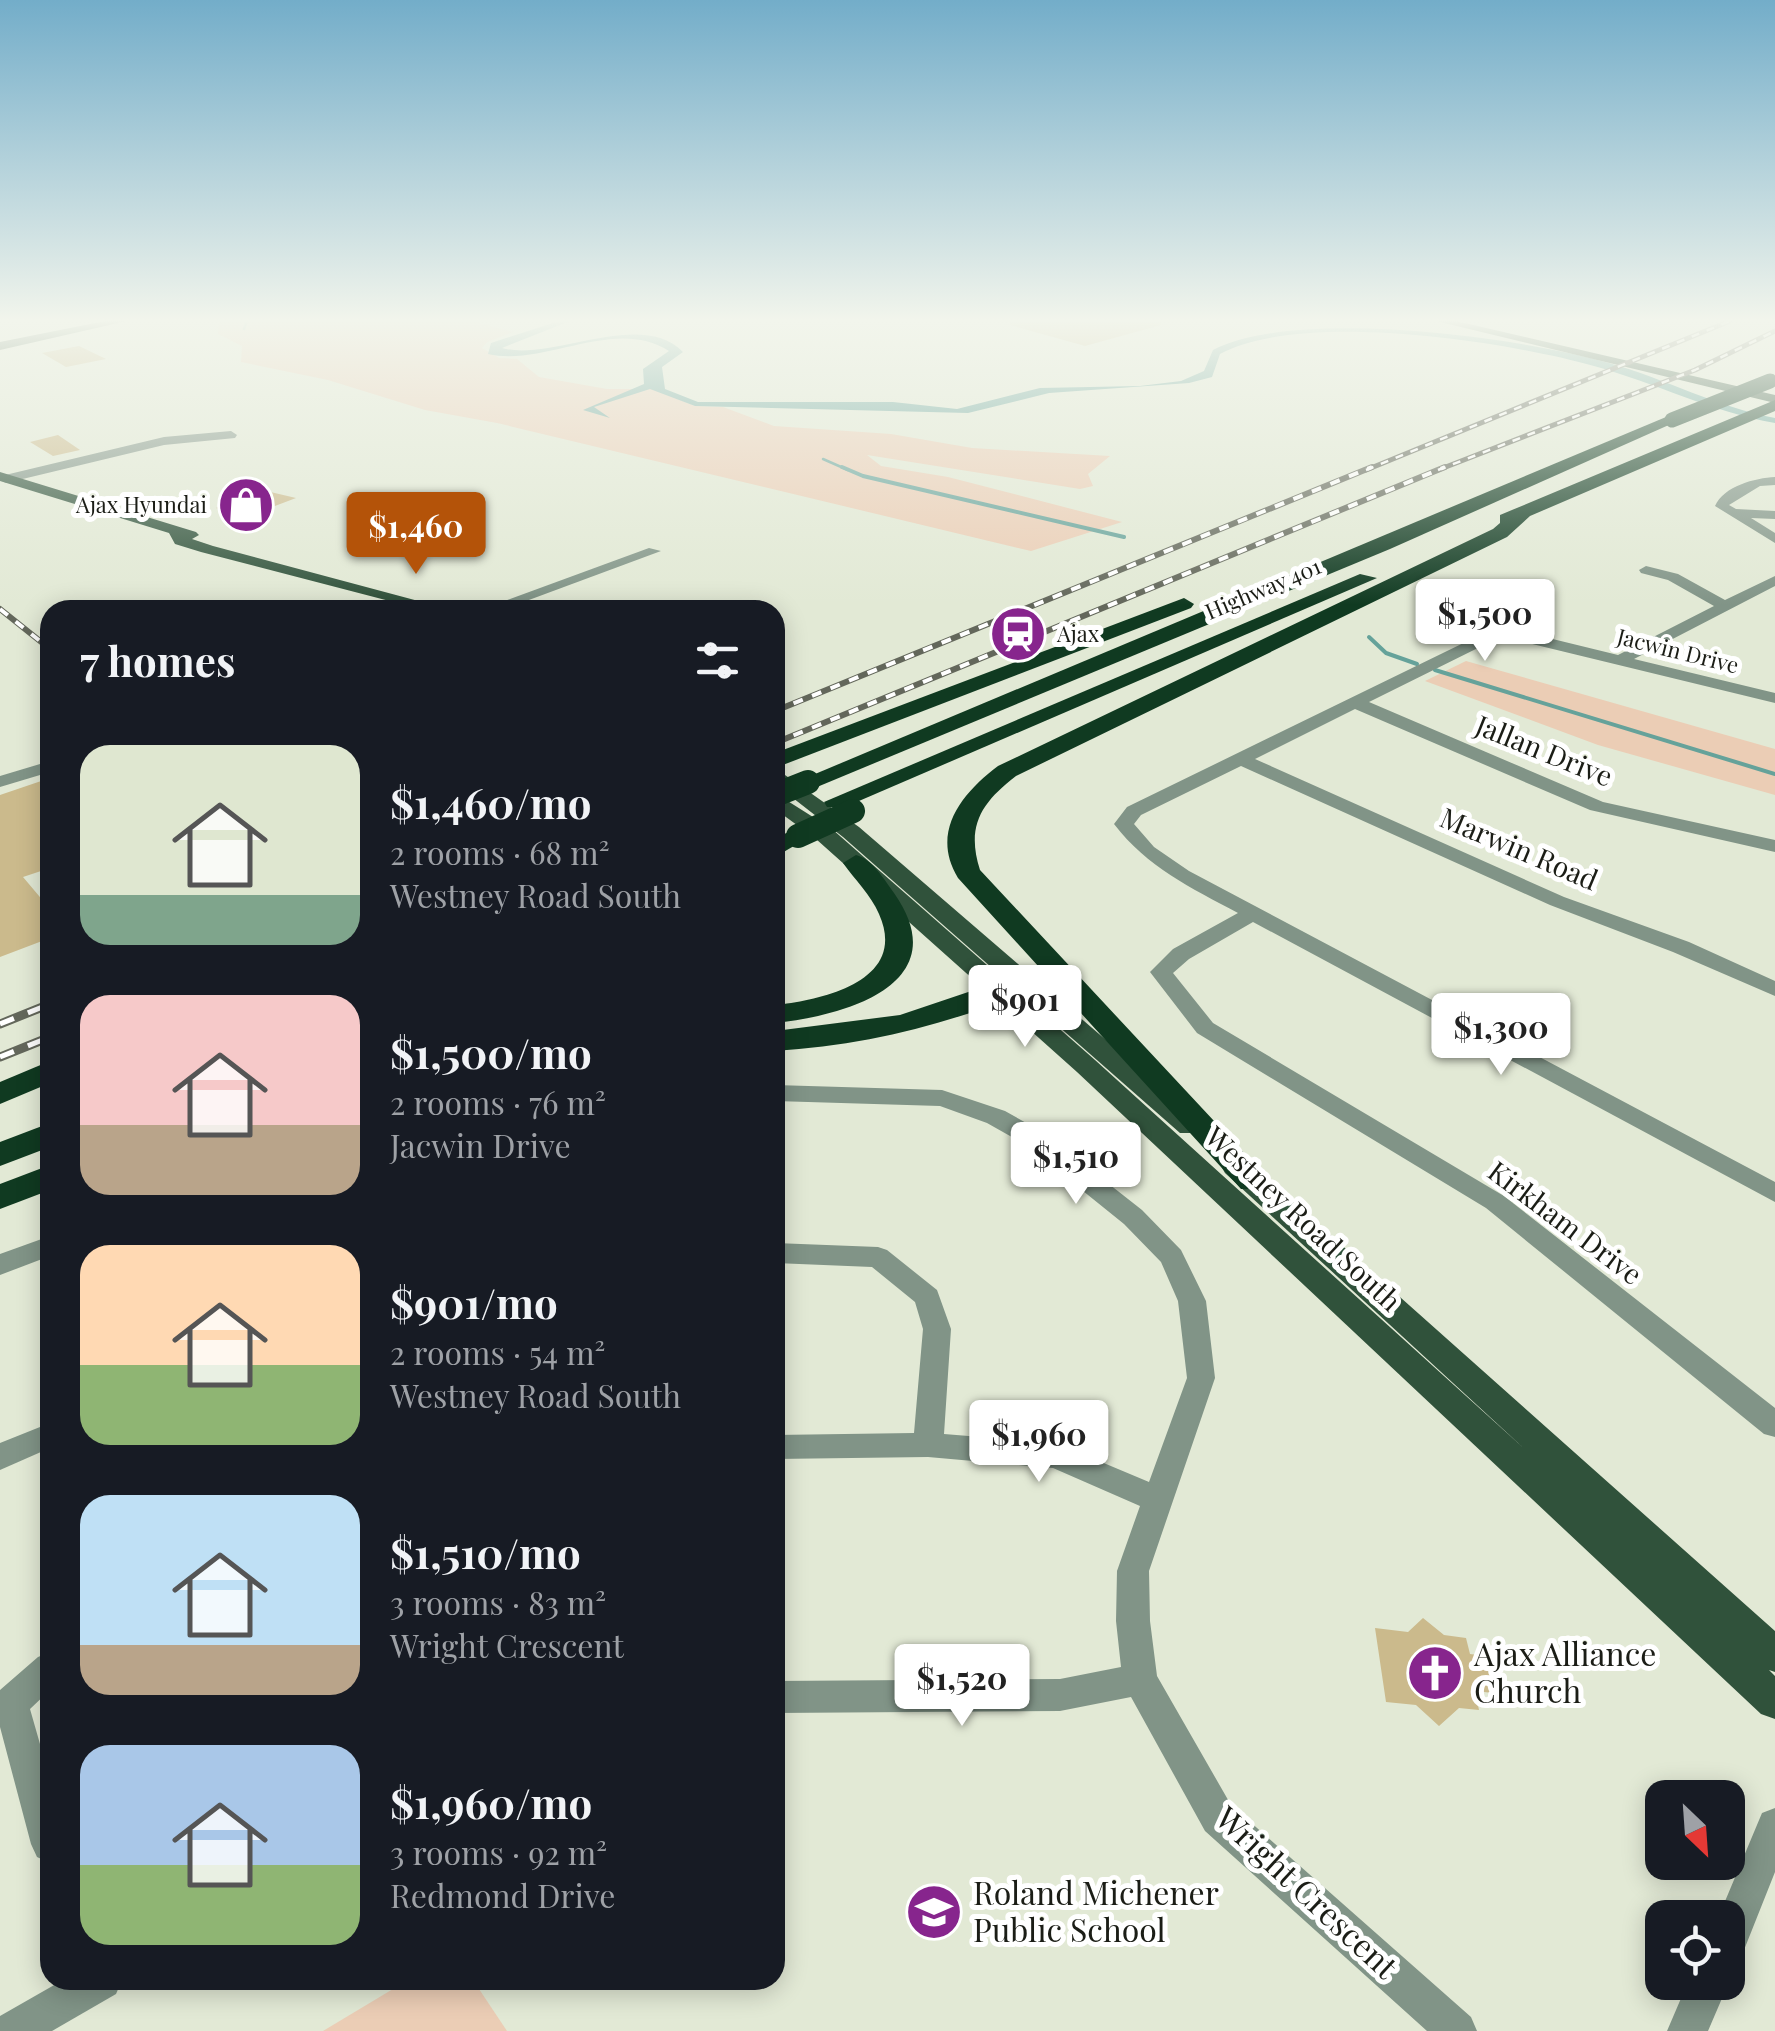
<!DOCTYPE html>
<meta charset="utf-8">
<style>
body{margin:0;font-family:"Playfair Display",serif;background:#20242c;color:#f1f3f6;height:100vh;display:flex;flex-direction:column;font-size:38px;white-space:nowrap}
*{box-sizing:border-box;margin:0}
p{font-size:32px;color:#9ea1a6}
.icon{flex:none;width:55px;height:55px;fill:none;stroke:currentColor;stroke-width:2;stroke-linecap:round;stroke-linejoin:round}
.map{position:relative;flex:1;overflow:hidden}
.drawer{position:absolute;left:40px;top:600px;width:745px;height:1390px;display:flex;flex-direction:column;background:#171b24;border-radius:30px;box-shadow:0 5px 25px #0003}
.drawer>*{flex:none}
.needle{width:65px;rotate:155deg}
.fabs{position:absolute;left:1645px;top:1780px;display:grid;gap:20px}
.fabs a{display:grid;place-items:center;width:100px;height:100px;border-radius:20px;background:#171b24;box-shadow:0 5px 25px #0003;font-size:50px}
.price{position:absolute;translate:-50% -85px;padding:0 22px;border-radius:10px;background:#fff;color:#222;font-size:32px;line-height:65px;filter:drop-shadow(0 2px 5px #0008)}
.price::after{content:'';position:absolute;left:50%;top:60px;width:30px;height:22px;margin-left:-15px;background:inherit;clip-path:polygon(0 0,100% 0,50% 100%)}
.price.on{background:#b45309;color:#fff}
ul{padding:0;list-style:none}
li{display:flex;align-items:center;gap:30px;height:250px;padding:0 40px}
li span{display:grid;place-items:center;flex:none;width:280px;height:200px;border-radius:30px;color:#555}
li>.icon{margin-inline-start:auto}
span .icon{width:120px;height:120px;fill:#fffc;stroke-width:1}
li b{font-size:42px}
h2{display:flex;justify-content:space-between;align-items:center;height:120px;padding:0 40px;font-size:42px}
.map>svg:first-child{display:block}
</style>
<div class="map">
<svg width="1775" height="2031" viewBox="0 0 1775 2031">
<rect width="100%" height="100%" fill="#e2e9d5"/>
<g fill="#ebcdb5">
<path d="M219 321H473L513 332 487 342 482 348 499 358 517 359 539 377 607 389H653L695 406 723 407 774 426 891 434 972 448 1110 456 1088 474 1093 486 1080 489 867 455 881 466 948 477 1122 522 1031 551 497 423 425 410 328 380 241 362 242 346 218 334Z"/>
<path d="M1466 661 1775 749V795L1598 745 1425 681Z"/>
<path d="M408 1980H473L507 2031H323Z"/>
</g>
<path fill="#65a29a" d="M559 321H570L502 348C551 362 641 308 683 352L662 367 665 389 698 402H893L957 409 1040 388 1140 386 1181 381 1204 371 1213 350C1296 307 1519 337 1609 363 1666 379 1717 407 1775 418V423C1711 412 1656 383 1594 366 1504 341 1302 310 1220 354L1212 377 1189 383 1049 393 968 413 695 406 650 389 594 407 610 418 583 410 644 384 643 369 669 351C615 316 545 367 488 354L491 343Z"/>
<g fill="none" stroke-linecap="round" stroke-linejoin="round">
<g stroke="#65a29a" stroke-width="2.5">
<path d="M244 329 247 321"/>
<path d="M823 459 848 470"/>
</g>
<g stroke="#65a29a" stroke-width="4">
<path d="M842 467 863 476 1124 537"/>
<path d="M1369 637 1386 653 1417 664"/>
<path d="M1435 670 1775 774"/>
</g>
</g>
<g fill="#cbba8c">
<path d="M1010 321H1160L1161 325 1085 346 1010 325Z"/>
<path d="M79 346 106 359 66 367 42 353Z"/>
<path d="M58 435 80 450 53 456 30 442Z"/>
<path d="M262 490 296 498 246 517 216 508Z"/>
<path d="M50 778V868L23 877 50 909V938L0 957V795Z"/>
<path d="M1423 1618 1444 1635 1466 1638 1470 1654 1485 1656 1493 1693 1475 1691 1479 1710 1459 1708 1439 1726 1416 1705 1386 1702 1375 1628 1408 1632Z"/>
</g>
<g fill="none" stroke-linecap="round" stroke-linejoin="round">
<g fill="#819487" fill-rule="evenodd">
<path d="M231 431 237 435 235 438 164 445 6 483 0 480 1 476 164 437Z"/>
<path d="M1775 477V485L1760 486 1729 505 1736 509 1775 511V519L1751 518 1775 533V543L1715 506C1724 486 1755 478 1775 477Z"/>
<path d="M649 548 661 551 502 610H480Z"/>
<path d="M1646 566 1678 574 1725 600 1775 576V586L1634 659 1775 693V703L1508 638 1494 640 1369 702 1603 802 1775 840V852L1590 810 1355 709 1255 759 1564 897 1689 942 1775 981V996L1673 952 1550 905 1241 766 1141 815 1134 824 1154 847 1189 871 1775 1182V1202L1253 922 1189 959 1173 973 1213 1023 1504 1196 1775 1408V1437L1764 1434 1486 1208 1197 1033 1150 972 1173 949 1238 913C1191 888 1147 867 1114 824L1127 807 1484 633 1508 628 1618 655 1714 606 1668 580 1641 573 1639 570Z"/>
<path d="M50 761V772L0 787V776Z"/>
<path d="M775 1085 942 1090 1005 1111 1044 1133 1142 1210 1181 1250 1206 1301 1215 1378 1149 1571 1150 1621 1157 1676 1231 1805 1471 2017 1477 2031H1427L1205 1831 1131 1697 1060 1711 775 1713V1681L1060 1679 1121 1667 1116 1621 1117 1571 1140 1506 1053 1468 928 1457 775 1459V1435L914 1433 923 1329 915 1302 872 1267 775 1263V1243L878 1247 887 1250 937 1290 951 1329 944 1434 1056 1443 1149 1482 1187 1378 1178 1301 1161 1262 1124 1224 1026 1145 987 1123 940 1106 775 1101Z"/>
<path d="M50 1236V1256L0 1275V1254Z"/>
<path d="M50 1423V1448L0 1470V1443Z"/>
<path d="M50 1652V1690L30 1709 50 1779V1863L37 1857 31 1844 0 1727V1690L38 1657Z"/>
<path d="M1775 1808V1872L1742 1955 1728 1961V1918H1718L1762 1813Z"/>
<path d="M1728 1979 1729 1982 1708 2031H1667L1688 1982H1728Z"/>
<path d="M63 1980H122L116 1994 52 2031H0V2016Z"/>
</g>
<g fill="#30523b" fill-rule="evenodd">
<path d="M105 321H127L0 350V342Z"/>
<path d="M1436 321H1456L1775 395V403Z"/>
<path d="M0 472 196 532 199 535 192 539 213 546 452 610H424L201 552 175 544 169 533 0 481Z"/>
<path d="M775 768 859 827 1200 1121 1204 1127 1200 1133H1180L843 837 775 784Z"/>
<path d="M775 793 832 829 1095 1060 1529 1453 1225 1173 1221 1166 1225 1159H1245L1775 1631V1672L1769 1670 1775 1676V1719L1761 1714 1077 1072 816 839 775 809Z"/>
</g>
<g fill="#103a21" fill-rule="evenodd">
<path d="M1775 400V411L1530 516 1507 537 1016 776C981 803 966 826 980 870L1270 1181 1265 1189H1241L958 878C930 832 962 793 998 766L1493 529 1500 523V515Z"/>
<path d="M1666 417 1680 420 1390 549 817 787H799L796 782Z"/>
<path d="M1360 574 1377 578 845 807H827L824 802Z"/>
<path d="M1184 598 1194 604 1191 608 775 768V753Z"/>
<path d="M798 828 807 831 811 836 775 857V838Z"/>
<path d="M856 855C872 859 884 879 894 893 958 984 845 1016 775 1023V1005C822 1000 909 981 879 914 871 895 855 880 843 863Z"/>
<path d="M1022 974 1032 977 1037 983 1032 989C949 1025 865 1045 775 1051V1031L900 1015Z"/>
<path d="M50 1061V1083L0 1104V1082Z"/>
<path d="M50 1123V1147L0 1166V1142Z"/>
<path d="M50 1165V1190L0 1209V1184Z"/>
</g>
<g stroke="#63675b" stroke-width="5">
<g id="rail-far2">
<path d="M1366 470 1730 321"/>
<path d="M1438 470 1695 370 1775 331"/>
</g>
</g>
<g stroke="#63675b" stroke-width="6">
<g id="rail-far1">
<path d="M0 609 50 649"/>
<path d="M775 711 1372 467"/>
<path d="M775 743 1445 467"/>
</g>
</g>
<g stroke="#63675b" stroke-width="9">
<g id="rail">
<path d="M0 1024 50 1004"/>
<path d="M0 1057 50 1037"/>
</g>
</g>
<use href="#rail-far2" stroke="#fff" stroke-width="2.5" stroke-dasharray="8" stroke-linecap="butt"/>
<use href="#rail-far1" stroke="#fff" stroke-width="4" stroke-dasharray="10" stroke-linecap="butt"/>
<use href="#rail" stroke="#fff" stroke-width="5" stroke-dasharray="15" stroke-linecap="butt"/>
<path stroke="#103a21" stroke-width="15" d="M1672 420 1770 381"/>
<g stroke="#103a21" stroke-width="24">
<path d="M775 795 808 782"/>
<path d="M798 836 853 811"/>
</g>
</g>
<linearGradient id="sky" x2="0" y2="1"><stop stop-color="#73adc9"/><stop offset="0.53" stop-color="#f2f5ec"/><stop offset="1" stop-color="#f2f5ec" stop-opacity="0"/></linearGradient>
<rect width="1775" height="605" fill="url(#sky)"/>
<defs>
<g id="shop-disc" transform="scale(2.875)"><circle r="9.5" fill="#87258d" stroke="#fff"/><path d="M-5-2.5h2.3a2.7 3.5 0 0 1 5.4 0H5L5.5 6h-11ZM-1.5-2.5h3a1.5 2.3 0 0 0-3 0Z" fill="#fff"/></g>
<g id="station-disc" transform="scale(2.875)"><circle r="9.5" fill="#87258d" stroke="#fff"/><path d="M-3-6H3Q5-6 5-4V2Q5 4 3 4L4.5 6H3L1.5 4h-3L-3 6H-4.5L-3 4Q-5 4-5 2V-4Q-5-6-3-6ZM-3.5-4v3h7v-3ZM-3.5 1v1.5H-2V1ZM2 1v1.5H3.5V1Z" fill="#fff"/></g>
<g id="church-disc" transform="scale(2.875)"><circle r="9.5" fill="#87258d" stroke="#fff"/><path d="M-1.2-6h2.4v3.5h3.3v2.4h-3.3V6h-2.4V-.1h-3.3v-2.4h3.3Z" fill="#fff"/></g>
<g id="school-disc" transform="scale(2.875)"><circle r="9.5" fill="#87258d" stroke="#fff"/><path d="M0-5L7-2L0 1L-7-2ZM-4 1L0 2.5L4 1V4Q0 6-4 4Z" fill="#fff"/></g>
</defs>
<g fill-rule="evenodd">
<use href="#shop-disc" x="246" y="505"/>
<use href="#station-disc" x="1018" y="634"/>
<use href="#church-disc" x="1435" y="1673"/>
<use href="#school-disc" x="934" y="1912"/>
</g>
<g text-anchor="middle" stroke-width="10" stroke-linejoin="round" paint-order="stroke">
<g font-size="22" fill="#1b1d16" stroke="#fff" text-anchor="end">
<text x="207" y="513">Ajax Hyundai</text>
<text x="1057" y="642" text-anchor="start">Ajax</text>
</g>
<g font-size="22" fill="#1b1d16" stroke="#fff">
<text transform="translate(1263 589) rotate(-23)" y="8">Highway 401</text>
<text transform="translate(1678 651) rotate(14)" y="8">Jacwin Drive</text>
</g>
<g font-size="28" fill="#1b1d16" stroke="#fff">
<text transform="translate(1544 751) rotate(22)" y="10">Jallan Drive</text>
<text transform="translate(1519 849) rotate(23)" y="10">Marwin Road</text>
<text transform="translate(1303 1219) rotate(43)" y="10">Westney Road South</text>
<text transform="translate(1565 1223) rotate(37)" y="10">Kirkham Drive</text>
</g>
<g font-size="32" fill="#1b1d16" stroke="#fff" text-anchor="start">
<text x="1474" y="1666">Ajax Alliance<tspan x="1474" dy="37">Church</tspan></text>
<text x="973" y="1905">Roland Michener<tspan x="973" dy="37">Public School</tspan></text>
</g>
<g font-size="32" fill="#1b1d16" stroke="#fff">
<text transform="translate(1306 1893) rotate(43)" y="11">Wright Crescent</text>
</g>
</g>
</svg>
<div class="fabs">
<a><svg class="needle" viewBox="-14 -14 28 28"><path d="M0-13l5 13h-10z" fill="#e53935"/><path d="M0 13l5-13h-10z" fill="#9ea1a6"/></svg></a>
<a><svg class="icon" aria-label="locate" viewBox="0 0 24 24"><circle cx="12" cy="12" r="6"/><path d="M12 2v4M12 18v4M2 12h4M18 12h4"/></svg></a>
</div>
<b class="price on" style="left:416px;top:577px">$1,460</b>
<b class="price" style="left:1485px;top:664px">$1,500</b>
<b class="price" style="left:1025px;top:1050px">$901</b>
<b class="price" style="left:1501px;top:1078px">$1,300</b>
<b class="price" style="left:1076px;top:1207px">$1,510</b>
<b class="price" style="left:1039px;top:1485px">$1,960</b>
<b class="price" style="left:962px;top:1729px">$1,520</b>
<section class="drawer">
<h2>7 homes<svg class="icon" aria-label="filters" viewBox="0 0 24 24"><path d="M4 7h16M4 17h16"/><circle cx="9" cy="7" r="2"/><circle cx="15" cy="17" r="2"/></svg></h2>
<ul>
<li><span style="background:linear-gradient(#dfe7d0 75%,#7fa58c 0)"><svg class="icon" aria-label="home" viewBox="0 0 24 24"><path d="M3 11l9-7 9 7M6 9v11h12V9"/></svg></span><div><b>$1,460/mo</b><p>2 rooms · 68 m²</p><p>Westney Road South</p></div></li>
<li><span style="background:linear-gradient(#f6c9c9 65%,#b9a48a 0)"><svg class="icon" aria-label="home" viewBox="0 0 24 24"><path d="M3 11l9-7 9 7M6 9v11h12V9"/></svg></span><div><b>$1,500/mo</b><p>2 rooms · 76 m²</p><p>Jacwin Drive</p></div></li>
<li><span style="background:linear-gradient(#ffd9b3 60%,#8fb573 0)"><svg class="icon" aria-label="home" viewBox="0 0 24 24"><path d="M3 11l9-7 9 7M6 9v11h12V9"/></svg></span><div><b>$901/mo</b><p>2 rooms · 54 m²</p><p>Westney Road South</p></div></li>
<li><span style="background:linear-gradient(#bfe0f5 75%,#b9a48a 0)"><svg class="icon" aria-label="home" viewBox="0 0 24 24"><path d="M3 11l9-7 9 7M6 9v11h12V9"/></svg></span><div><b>$1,510/mo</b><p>3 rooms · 83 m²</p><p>Wright Crescent</p></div></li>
<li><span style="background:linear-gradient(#a9c7e8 60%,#8fb573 0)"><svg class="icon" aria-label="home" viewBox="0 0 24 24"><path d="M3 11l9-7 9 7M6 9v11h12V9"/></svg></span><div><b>$1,960/mo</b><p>3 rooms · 92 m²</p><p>Redmond Drive</p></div></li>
</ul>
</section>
</div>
